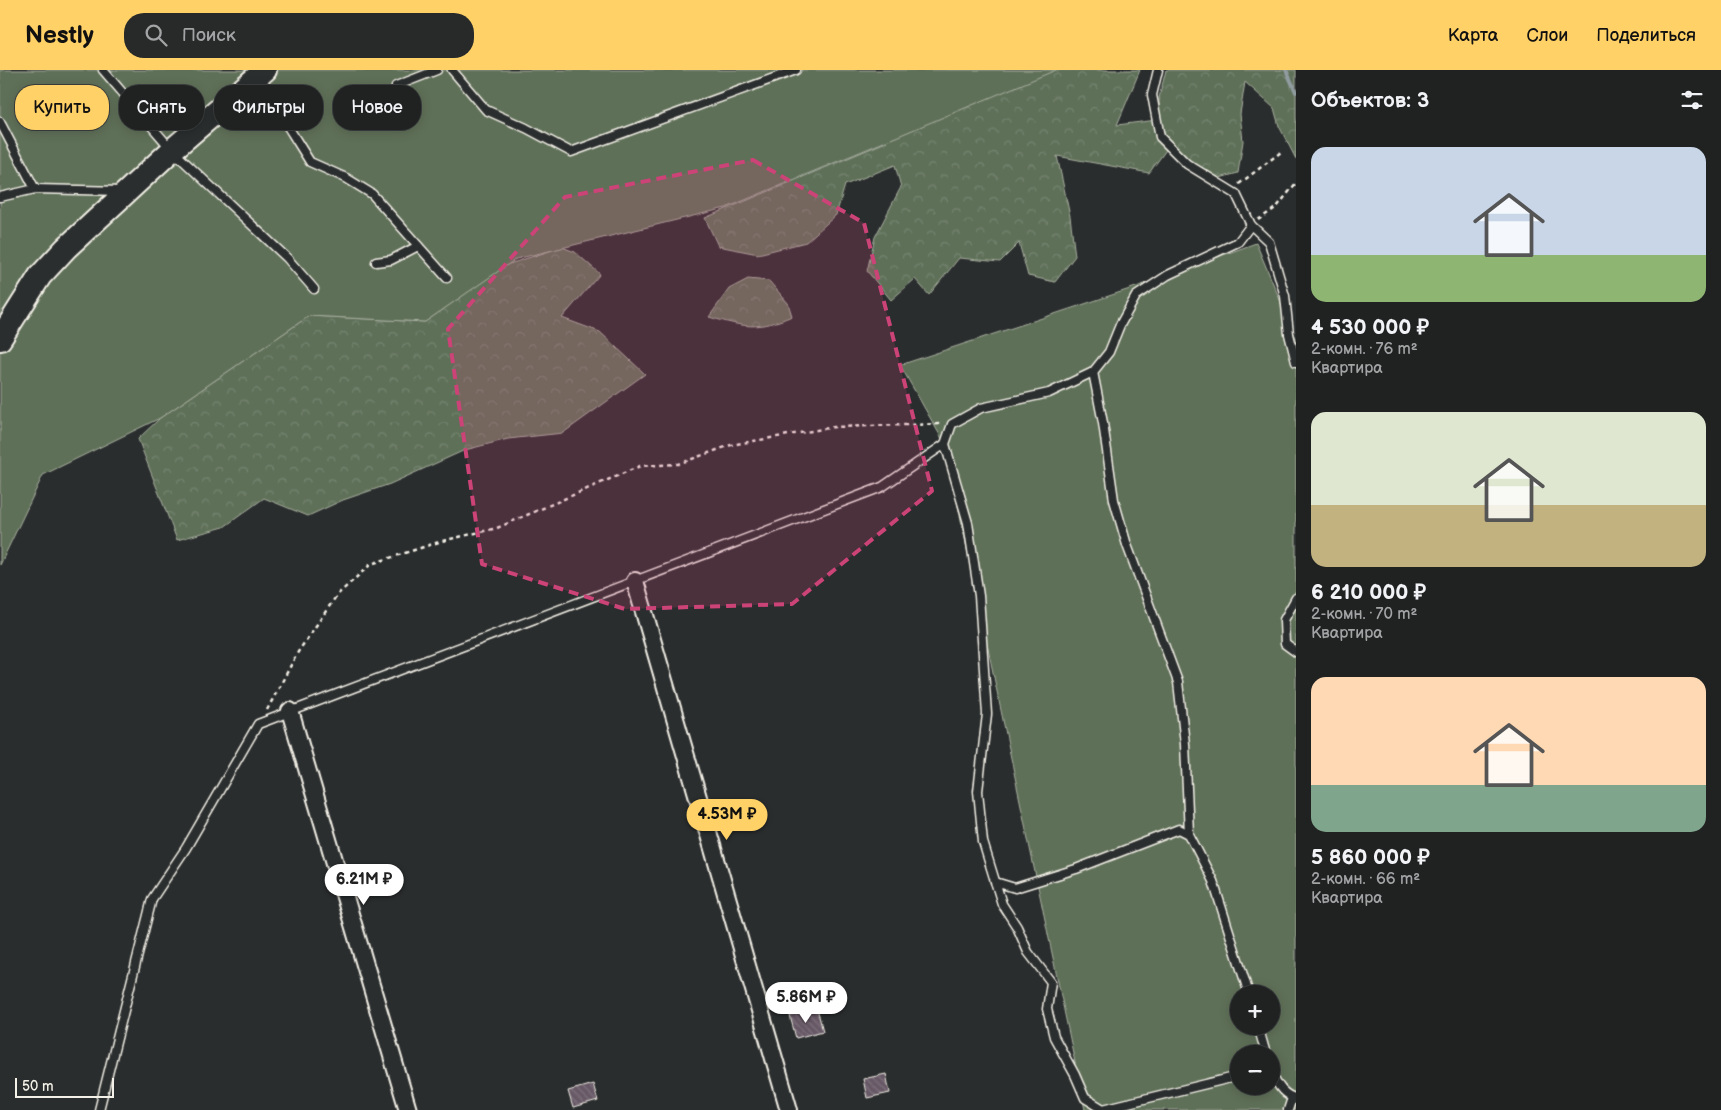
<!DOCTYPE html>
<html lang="ru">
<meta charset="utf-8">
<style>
body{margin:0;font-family:"Balsamiq Sans",sans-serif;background:#282a2a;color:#f1f3f6;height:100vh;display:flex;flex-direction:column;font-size:19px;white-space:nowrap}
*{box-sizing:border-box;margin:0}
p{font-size:16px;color:#a2a4a5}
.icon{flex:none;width:28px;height:28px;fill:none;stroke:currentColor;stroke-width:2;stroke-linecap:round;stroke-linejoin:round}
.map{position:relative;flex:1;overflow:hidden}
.details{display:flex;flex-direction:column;background:#202222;width:425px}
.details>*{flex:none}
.top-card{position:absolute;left:15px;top:15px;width:475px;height:45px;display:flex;gap:10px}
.buttons{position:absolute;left:1230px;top:915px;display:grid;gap:10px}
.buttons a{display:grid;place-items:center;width:50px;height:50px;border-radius:50%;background:#202222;box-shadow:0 2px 12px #0003,0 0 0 1px #3d3f40;font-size:25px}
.scale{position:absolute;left:15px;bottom:12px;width:99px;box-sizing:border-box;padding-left:5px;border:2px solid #f4f1e8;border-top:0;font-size:14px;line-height:18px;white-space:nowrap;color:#f4f1e8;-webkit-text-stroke:4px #2a2d2e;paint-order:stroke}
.price{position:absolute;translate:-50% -42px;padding:0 11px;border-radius:18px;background:#fff;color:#222;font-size:16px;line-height:32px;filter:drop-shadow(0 1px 2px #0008)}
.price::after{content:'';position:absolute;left:50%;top:30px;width:15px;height:11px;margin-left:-8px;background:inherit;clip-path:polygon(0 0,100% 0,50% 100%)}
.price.current{background:#ffd166;color:#111}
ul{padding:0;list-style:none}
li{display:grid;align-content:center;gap:10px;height:265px;padding:0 15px}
li span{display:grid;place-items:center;height:155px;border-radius:15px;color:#555}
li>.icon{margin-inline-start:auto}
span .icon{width:90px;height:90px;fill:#fffc;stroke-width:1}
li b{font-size:21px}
h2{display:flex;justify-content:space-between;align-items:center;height:60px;padding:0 15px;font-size:21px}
.tag{padding:0 18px;border-radius:20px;background:#202222;box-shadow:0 2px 12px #0003,0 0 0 1px #3d3f40;font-size:18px;line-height:45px}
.tag.current{background:#ffd166;color:#111}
header{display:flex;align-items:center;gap:30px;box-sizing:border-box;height:70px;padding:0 25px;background:#ffd166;color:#111}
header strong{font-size:24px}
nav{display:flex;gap:28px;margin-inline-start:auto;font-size:18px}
.search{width:350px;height:45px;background:#282a2a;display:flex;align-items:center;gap:12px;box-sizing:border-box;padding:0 18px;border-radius:20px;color:#a2a4a5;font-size:19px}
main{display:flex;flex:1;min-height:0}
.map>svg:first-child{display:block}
</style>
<header>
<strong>Nestly</strong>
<div class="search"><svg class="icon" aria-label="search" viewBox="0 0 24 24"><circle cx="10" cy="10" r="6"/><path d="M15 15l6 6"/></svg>Поиск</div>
<nav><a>Карта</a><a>Слои</a><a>Поделиться</a></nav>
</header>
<main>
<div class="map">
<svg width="1296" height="1040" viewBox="0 0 1296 1040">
<defs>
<pattern id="forest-crowns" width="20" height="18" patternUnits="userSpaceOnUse" patternTransform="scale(1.25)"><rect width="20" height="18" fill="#5e7059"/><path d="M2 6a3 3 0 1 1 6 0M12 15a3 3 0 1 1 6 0" fill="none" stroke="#768571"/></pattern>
<pattern id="building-back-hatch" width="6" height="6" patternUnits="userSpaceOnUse" patternTransform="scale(1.25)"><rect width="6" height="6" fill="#675966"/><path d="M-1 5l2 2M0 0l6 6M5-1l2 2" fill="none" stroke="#7d717c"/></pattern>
</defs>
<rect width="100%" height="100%" fill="#2a2d2e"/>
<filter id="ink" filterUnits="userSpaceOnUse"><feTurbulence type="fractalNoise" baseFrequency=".02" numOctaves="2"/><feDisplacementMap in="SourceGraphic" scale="10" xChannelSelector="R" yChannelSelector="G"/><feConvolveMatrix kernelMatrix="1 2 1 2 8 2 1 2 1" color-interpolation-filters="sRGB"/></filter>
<g filter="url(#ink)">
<g fill="url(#forest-crowns)" stroke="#a9b0a0">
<path d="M948 0H1140L1117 55 1157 50 1160 58 1159 28 1166 0H1296V89L1279 56 1274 38 1245 12 1240 44 1243 71 1238 103 1212 110 1163 69 1166 80 1149 103 1057 86 1070 146 1075 186 1055 212 1028 206 1019 173 1000 192 959 188 929 225 915 209 891 230 867 201 875 167 901 117 895 95 845 115 836 145 806 172 758 184 718 176 705 148 886 72Z"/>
<path d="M562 177 575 182 600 204 562 248 600 262 645 304 563 363 508 369 465 380 390 414 343 430 308 446 264 428 224 457 177 470 138 369 160 348 309 246 425 252 506 195Z"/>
<path d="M748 209 769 211 788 233 792 246C757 261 745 257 709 247L729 219Z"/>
</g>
<g fill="#5e7059" stroke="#a9b0a0" fill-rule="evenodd">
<path d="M0 0H1056L726 138 516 189 425 252 309 246 160 348 43 405 0 495Z"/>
<path d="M1256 173 1296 268V1040H1085L945 374 900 295 1136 217ZM1239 924H1271V956H1239ZM1239 984H1271V1016H1239Z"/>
</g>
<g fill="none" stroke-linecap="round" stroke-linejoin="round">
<path stroke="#909ca0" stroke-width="4" d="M1286 0 1296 22"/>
</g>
<g fill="url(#building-back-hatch)" stroke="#f4f1e8">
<path d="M817 939 823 961 796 968 790 946Z"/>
<path d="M886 1004 890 1023 867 1028 863 1009Z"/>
<path d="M593 1014 598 1031 573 1038 568 1021Z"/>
</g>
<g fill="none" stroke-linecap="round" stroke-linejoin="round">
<g stroke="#f4f1e8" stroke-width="11">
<g id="lane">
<path d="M103 0 172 80 287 188 314 219"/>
<path d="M452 0 486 40 526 58 571 82 796 0"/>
<path d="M1158 0 1152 25 1160 67 1187 94 1236 124 1251 155 1269 172 1285 226 1289 264 1296 292"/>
<path d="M254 11 285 52 310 92 346 108 372 124 447 208"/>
<path d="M396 16 437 0"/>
<path d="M0 52 35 119"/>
<path d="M0 127 35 119 122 121"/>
<path d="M376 192 391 190 418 176"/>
<path d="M1093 302 1103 353 1114 430 1127 475 1178 612 1185 674 1189 764"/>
<path d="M1296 528 1284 550 1285 574 1296 582"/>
<path d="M995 812 1015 818 1076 799 1179 759 1189 764 1213 811 1249 924"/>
<path d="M1258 956 1266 984"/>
<path d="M1271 1000C1275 1011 1283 1026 1296 1028"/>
<path d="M1239 1006 1103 1039 1085 1028 1075 1005 1054 967 1047 939 1051 912 1028 882 1017 857 1002 834 983 772 978 721 987 644 979 526 968 453 945 374 952 354 981 338 1049 323 1093 302 1109 282 1120 255 1136 226 1168 205 1238 172 1251 155"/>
<path d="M99 1040 152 829 186 778 258 654 882 417 945 374"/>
<path d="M1288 1040 1292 1028"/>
</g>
</g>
<g stroke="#f4f1e8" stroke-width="20">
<g id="street">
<path d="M635 511 789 1040"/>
<path d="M290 641 408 1040"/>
</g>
</g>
<g stroke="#f4f1e8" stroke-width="26">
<path id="secondary" d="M0 269 40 206 66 178 172 80 265 0"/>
</g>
<g stroke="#f4f1e8" stroke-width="2.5" stroke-dasharray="4 4" stroke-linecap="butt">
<path d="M1239 114 1281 82"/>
<path d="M1258 150 1277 137 1296 113"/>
<path d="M267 640 298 582 337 525 371 494 442 471 497 458 640 396 678 394 731 375 834 357 942 354"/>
</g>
<use href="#lane" stroke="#2a2d2e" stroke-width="8"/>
<use href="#street" stroke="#2a2d2e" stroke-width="16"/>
<use href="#secondary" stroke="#2a2d2e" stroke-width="22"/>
</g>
</g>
<path fill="#cc4377" fill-opacity="0.2" stroke="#cc4377" stroke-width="4" stroke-dasharray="10 6" stroke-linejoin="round" d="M753 90 864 153 932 421 792 534 625 539 482 494 448 259 565 127Z"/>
</svg>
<div class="buttons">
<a>+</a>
<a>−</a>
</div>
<div class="scale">50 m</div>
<b class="price current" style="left:727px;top:771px">4.53M ₽</b>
<b class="price" style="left:364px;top:836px">6.21M ₽</b>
<b class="price" style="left:806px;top:954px">5.86M ₽</b>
<div class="top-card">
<a class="tag current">Купить</a>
<a class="tag">Снять</a>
<a class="tag">Фильтры</a>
<a class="tag">Новое</a>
</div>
</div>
<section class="details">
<h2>Объектов: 3<svg class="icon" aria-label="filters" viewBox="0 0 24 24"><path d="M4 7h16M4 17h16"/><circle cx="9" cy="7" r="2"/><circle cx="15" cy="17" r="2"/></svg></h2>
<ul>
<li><span style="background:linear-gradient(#c9d6e8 70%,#8fb573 0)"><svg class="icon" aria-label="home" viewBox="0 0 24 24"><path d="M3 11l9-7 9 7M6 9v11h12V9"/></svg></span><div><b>4 530 000 ₽</b><p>2-комн. · 76 m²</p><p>Квартира</p></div></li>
<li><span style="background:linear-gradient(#dfe7d0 60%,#c2b280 0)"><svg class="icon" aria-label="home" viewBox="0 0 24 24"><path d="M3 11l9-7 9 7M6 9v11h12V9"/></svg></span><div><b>6 210 000 ₽</b><p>2-комн. · 70 m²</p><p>Квартира</p></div></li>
<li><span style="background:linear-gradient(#ffd9b3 70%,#7fa58c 0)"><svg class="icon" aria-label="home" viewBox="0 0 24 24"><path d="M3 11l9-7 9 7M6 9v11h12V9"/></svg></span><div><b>5 860 000 ₽</b><p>2-комн. · 66 m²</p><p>Квартира</p></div></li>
</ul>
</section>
</main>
